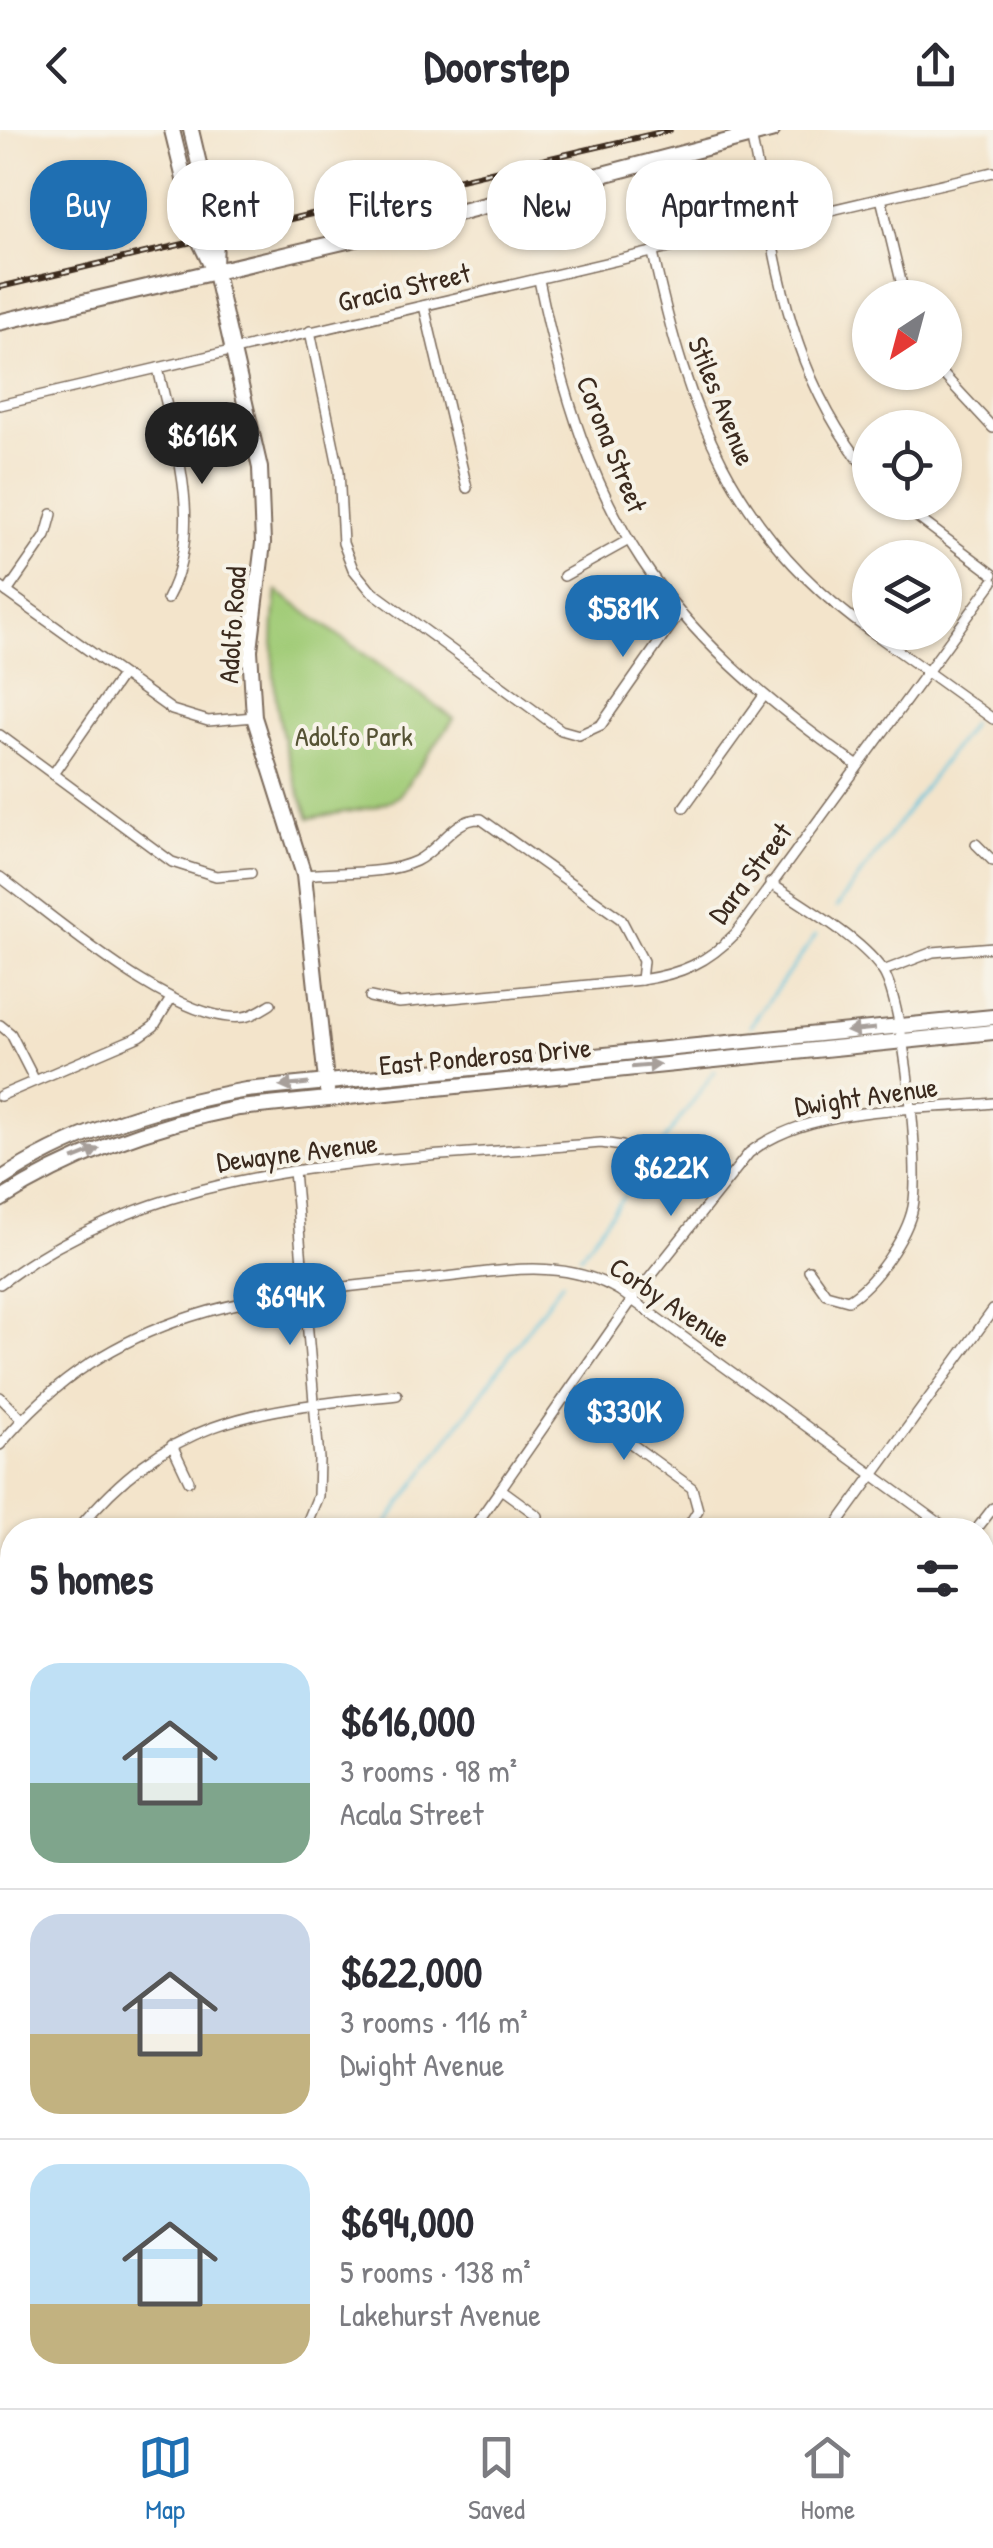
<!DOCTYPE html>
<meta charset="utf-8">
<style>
body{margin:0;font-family:"Patrick Hand",sans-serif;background:#f2f2f3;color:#2b2b33;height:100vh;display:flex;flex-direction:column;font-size:38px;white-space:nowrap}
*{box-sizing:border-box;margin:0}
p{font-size:32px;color:#7c7c81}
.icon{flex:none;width:55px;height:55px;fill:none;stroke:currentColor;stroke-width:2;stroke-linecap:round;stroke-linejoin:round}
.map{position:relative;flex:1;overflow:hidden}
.sheet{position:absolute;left:0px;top:1388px;width:995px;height:892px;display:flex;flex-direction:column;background:#fff;border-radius:40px 40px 0 0;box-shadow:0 2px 8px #0004}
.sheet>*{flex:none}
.hud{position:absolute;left:30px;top:30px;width:935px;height:90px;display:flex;gap:20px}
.needle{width:65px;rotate:216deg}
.buttons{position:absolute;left:852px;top:150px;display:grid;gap:20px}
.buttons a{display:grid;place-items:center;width:110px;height:110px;border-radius:50%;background:#fff;box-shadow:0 2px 8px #0004;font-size:50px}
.price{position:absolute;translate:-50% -85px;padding:0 22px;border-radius:35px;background:#1f6fb2;color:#fff;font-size:32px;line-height:65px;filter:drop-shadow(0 2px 5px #0008)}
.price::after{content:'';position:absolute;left:50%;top:60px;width:30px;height:22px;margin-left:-15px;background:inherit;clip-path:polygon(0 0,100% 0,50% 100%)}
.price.selected{background:#222;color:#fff}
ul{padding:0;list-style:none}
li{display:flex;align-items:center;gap:30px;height:250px;padding:0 30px}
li+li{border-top:2px solid #e1e1e2}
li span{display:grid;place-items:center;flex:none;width:280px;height:200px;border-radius:30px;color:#555}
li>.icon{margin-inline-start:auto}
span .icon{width:120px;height:120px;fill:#fffc;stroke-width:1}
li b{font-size:42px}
h2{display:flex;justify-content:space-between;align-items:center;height:120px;padding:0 30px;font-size:42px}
.pill{padding:0 35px;border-radius:40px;background:#fff;box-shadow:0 2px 8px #0004;font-size:35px;line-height:90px}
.pill.selected{background:#1f6fb2;color:#fff}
header{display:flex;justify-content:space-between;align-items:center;height:130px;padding:0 30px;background:#fff;font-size:45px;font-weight:800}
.menu{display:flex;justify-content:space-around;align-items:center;height:140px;border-top:2px solid #e1e1e2;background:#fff;font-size:28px;color:#7c7c81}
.menu a{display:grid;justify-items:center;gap:5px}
.menu .selected{color:#1f6fb2}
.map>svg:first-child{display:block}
</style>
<header><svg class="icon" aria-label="back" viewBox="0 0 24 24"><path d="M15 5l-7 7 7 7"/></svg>Doorstep<svg class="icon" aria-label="share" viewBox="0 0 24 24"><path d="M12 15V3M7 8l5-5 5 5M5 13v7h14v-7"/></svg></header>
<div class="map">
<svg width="993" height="2278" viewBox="0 0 993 2278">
<rect width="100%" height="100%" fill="#f7f3e8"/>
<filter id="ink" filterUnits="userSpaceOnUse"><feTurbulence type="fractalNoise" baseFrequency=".01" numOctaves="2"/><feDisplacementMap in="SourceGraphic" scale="20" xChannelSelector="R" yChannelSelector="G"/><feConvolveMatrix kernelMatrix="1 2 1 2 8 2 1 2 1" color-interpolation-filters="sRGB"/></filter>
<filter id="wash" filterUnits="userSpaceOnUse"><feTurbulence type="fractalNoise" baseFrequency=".0048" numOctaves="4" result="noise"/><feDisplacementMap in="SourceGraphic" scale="40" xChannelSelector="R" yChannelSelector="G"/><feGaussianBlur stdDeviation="2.25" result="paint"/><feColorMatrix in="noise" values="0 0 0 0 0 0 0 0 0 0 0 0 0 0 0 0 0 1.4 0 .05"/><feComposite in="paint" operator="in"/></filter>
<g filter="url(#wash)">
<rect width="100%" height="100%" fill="#f3e4cb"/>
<path fill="#a2cc78" stroke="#6e7b4b" stroke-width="2.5" d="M277 461 454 589 398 667 375 677 309 688C278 612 266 543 277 461Z"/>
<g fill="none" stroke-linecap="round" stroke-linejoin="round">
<g stroke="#5fc2dd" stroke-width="2.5">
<path d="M990 567 993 562"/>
<path d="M836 778 972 593"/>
<path d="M750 896 816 805"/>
<path d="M580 1126 715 941"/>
<path d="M382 1400 563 1151"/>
</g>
</g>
</g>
<g filter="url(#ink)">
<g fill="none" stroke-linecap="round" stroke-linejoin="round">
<g stroke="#7b6b5b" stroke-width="12">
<g id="street">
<path d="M751 5C778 131 785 241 870 344"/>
<path d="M881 68 905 168"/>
<path d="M653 123C687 280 733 405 870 501"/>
<path d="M539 150C588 390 657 495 858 636"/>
<path d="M424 176 467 358"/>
<path d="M310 201 339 341 343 413 353 439 370 460 561 600 579 605 601 595 679 484"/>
<path d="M158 238C174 313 206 396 167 469"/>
<path d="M941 242 993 298"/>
<path d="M0 275 993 42"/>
<path d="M897 372 993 444"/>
<path d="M564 446 627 411"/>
<path d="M0 457 172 580 208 591 254 587"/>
<path d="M7 462 46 406 52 384"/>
<path d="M872 502 993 589"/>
<path d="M0 605 172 732 216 746 251 743"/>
<path d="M53 644 122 545"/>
<path d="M684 677 763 567"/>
<path d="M976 714 993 731"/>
<path d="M304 745C339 741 384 746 416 731 441 719 453 688 481 689L621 789 643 831 641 850"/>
<path d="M0 747C55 787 176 895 243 887 253 886 263 879 271 874"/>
<path d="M770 753C803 776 864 810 884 843 904 877 921 1038 913 1077 907 1107 874 1155 848 1170L826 1164 809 1140"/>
<path d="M883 841 933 822 993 817"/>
<path d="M370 867 399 873 641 850C681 844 707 833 736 803L993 452"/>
<path d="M0 895 11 904 34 949"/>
<path d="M0 966 140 906 154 896 170 870"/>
<path d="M294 1041 319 1329 318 1366 304 1400"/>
<path d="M0 1154C172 1024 396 1032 601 1013L622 1016"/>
<path d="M566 1266 692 1358 698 1380 686 1400"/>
<path d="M0 1267 23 1290"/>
<path d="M0 1315C117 1173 266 1164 435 1148 499 1142 563 1126 620 1161L949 1400"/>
<path d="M172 1315 189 1351"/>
<path d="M501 1359 538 1386"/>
<path d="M77 1400C171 1284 259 1280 397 1265"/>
<path d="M472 1400 632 1170 749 1023C811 974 916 981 993 973"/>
<path d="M833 1400 993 1180"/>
<path d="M976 1400 993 1378"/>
<path d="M982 1424 993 1432"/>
<path d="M0 1543 12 1548"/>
<path d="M982 1591 993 1576"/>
<path d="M982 1609 993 1616"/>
<path d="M0 1669 12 1673"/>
<path d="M982 1789 993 1774"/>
<path d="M0 1871 8 1847"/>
<path d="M982 1900 993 1904"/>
<path d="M982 2023 993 2027"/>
<path d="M0 2187 12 2189"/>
<path d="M982 2187 993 2191"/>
<path d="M49 2268 53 2278"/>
<path d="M403 2268 432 2278"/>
<path d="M864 2268 892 2278"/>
<path d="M141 2278 146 2268"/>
<path d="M355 2278 359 2268"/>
<path d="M616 2278 620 2268"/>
</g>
</g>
<g stroke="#7b6b5b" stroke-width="18">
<g id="secondary">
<path d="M172 0 199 110 215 143 260 338 263 413 250 520 254 587 304 745 327 960"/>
<path d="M191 0 216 106 215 137"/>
<path d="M0 1050C73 1001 160 975 246 960L993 887"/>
<path d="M0 1070C74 1023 153 995 239 978L993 902"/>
<path d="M0 1743 12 1747"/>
<path d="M0 1760 12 1765"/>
<path d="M982 2097 993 2100"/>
<path d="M982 2113 993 2116"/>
</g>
</g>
<g stroke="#7b6b5b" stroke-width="19">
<path id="primary" d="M0 192 388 101 772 0"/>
</g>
<use href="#street" stroke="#fff" stroke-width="9"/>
<use href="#secondary" stroke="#fff" stroke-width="14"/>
<use href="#primary" stroke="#fff" stroke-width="15"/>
<g stroke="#3b2a1e" stroke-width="6">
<path id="rail" d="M0 157 670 0"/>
</g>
<use href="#rail" stroke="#f7f3e8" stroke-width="2.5" stroke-dasharray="8" stroke-linecap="butt"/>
</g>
<defs><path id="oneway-solid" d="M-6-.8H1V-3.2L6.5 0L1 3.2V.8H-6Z" transform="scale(2.5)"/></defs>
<g fill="#a79f9a">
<use href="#oneway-solid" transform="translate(861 900) rotate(174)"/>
<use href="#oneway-solid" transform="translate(646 936) rotate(-5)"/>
<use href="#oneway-solid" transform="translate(294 955) rotate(174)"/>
<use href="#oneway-solid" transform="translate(86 1024) rotate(-22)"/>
</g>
</g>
<g text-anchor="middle" stroke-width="8" stroke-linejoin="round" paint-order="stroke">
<g font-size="28" fill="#3b2a1e" stroke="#f7f3e8">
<text transform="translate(404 157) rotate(-13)" y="10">Gracia Street</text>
<text transform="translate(722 271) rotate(68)" y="10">Stiles Avenue</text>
<text transform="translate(612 314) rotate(68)" y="10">Corona Street</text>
<text transform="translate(232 495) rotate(-86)" y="10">Adolfo Road</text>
<text transform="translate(750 743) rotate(-53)" y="10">Dara Street</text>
<text transform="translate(485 926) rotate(-5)" y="10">East Ponderosa Drive</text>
<text transform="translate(866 966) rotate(-8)" y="10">Dwight Avenue</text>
<text transform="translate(297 1022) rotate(-7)" y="10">Dewayne Avenue</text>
<text transform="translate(670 1172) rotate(34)" y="10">Corby Avenue</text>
</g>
<g font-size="28" fill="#555234" stroke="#f7f3e8">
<text x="354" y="616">Adolfo Park</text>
</g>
</g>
</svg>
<div class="buttons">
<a><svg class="needle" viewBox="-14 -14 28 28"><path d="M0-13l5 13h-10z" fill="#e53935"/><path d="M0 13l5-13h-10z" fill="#7c7c81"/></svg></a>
<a><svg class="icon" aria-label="locate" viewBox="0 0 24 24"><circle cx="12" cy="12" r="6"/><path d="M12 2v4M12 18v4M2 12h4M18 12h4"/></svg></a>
<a><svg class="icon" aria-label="layers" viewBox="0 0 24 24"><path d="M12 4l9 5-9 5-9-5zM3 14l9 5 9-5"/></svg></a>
</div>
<b class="price selected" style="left:202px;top:357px">$616K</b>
<b class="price" style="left:623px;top:530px">$581K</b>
<b class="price" style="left:671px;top:1089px">$622K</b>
<b class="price" style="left:290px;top:1218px">$694K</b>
<b class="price" style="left:624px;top:1333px">$330K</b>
<div class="hud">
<a class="pill selected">Buy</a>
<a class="pill">Rent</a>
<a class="pill">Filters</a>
<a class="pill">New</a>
<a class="pill">Apartment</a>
</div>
<section class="sheet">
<h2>5 homes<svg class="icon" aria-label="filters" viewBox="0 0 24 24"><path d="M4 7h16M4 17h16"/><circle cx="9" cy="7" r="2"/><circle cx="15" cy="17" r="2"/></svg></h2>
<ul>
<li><span style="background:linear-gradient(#bfe0f5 60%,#7fa58c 0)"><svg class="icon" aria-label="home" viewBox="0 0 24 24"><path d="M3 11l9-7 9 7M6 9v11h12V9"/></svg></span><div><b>$616,000</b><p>3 rooms · 98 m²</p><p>Acala Street</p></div></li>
<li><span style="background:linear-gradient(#c9d6e8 60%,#c2b280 0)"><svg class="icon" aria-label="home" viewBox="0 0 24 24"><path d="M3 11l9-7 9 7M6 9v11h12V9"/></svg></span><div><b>$622,000</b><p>3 rooms · 116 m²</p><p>Dwight Avenue</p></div></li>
<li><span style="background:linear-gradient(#bfe0f5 70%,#c2b280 0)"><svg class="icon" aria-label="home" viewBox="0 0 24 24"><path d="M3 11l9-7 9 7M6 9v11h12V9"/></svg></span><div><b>$694,000</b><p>5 rooms · 138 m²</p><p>Lakehurst Avenue</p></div></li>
</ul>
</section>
</div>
<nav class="menu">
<a class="selected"><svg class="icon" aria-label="map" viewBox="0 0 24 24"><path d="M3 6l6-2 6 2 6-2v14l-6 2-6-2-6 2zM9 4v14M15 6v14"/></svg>Map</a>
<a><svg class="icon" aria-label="saved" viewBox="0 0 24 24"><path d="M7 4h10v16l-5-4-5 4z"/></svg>Saved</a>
<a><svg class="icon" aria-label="home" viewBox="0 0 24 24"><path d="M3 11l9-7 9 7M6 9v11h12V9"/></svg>Home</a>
</nav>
